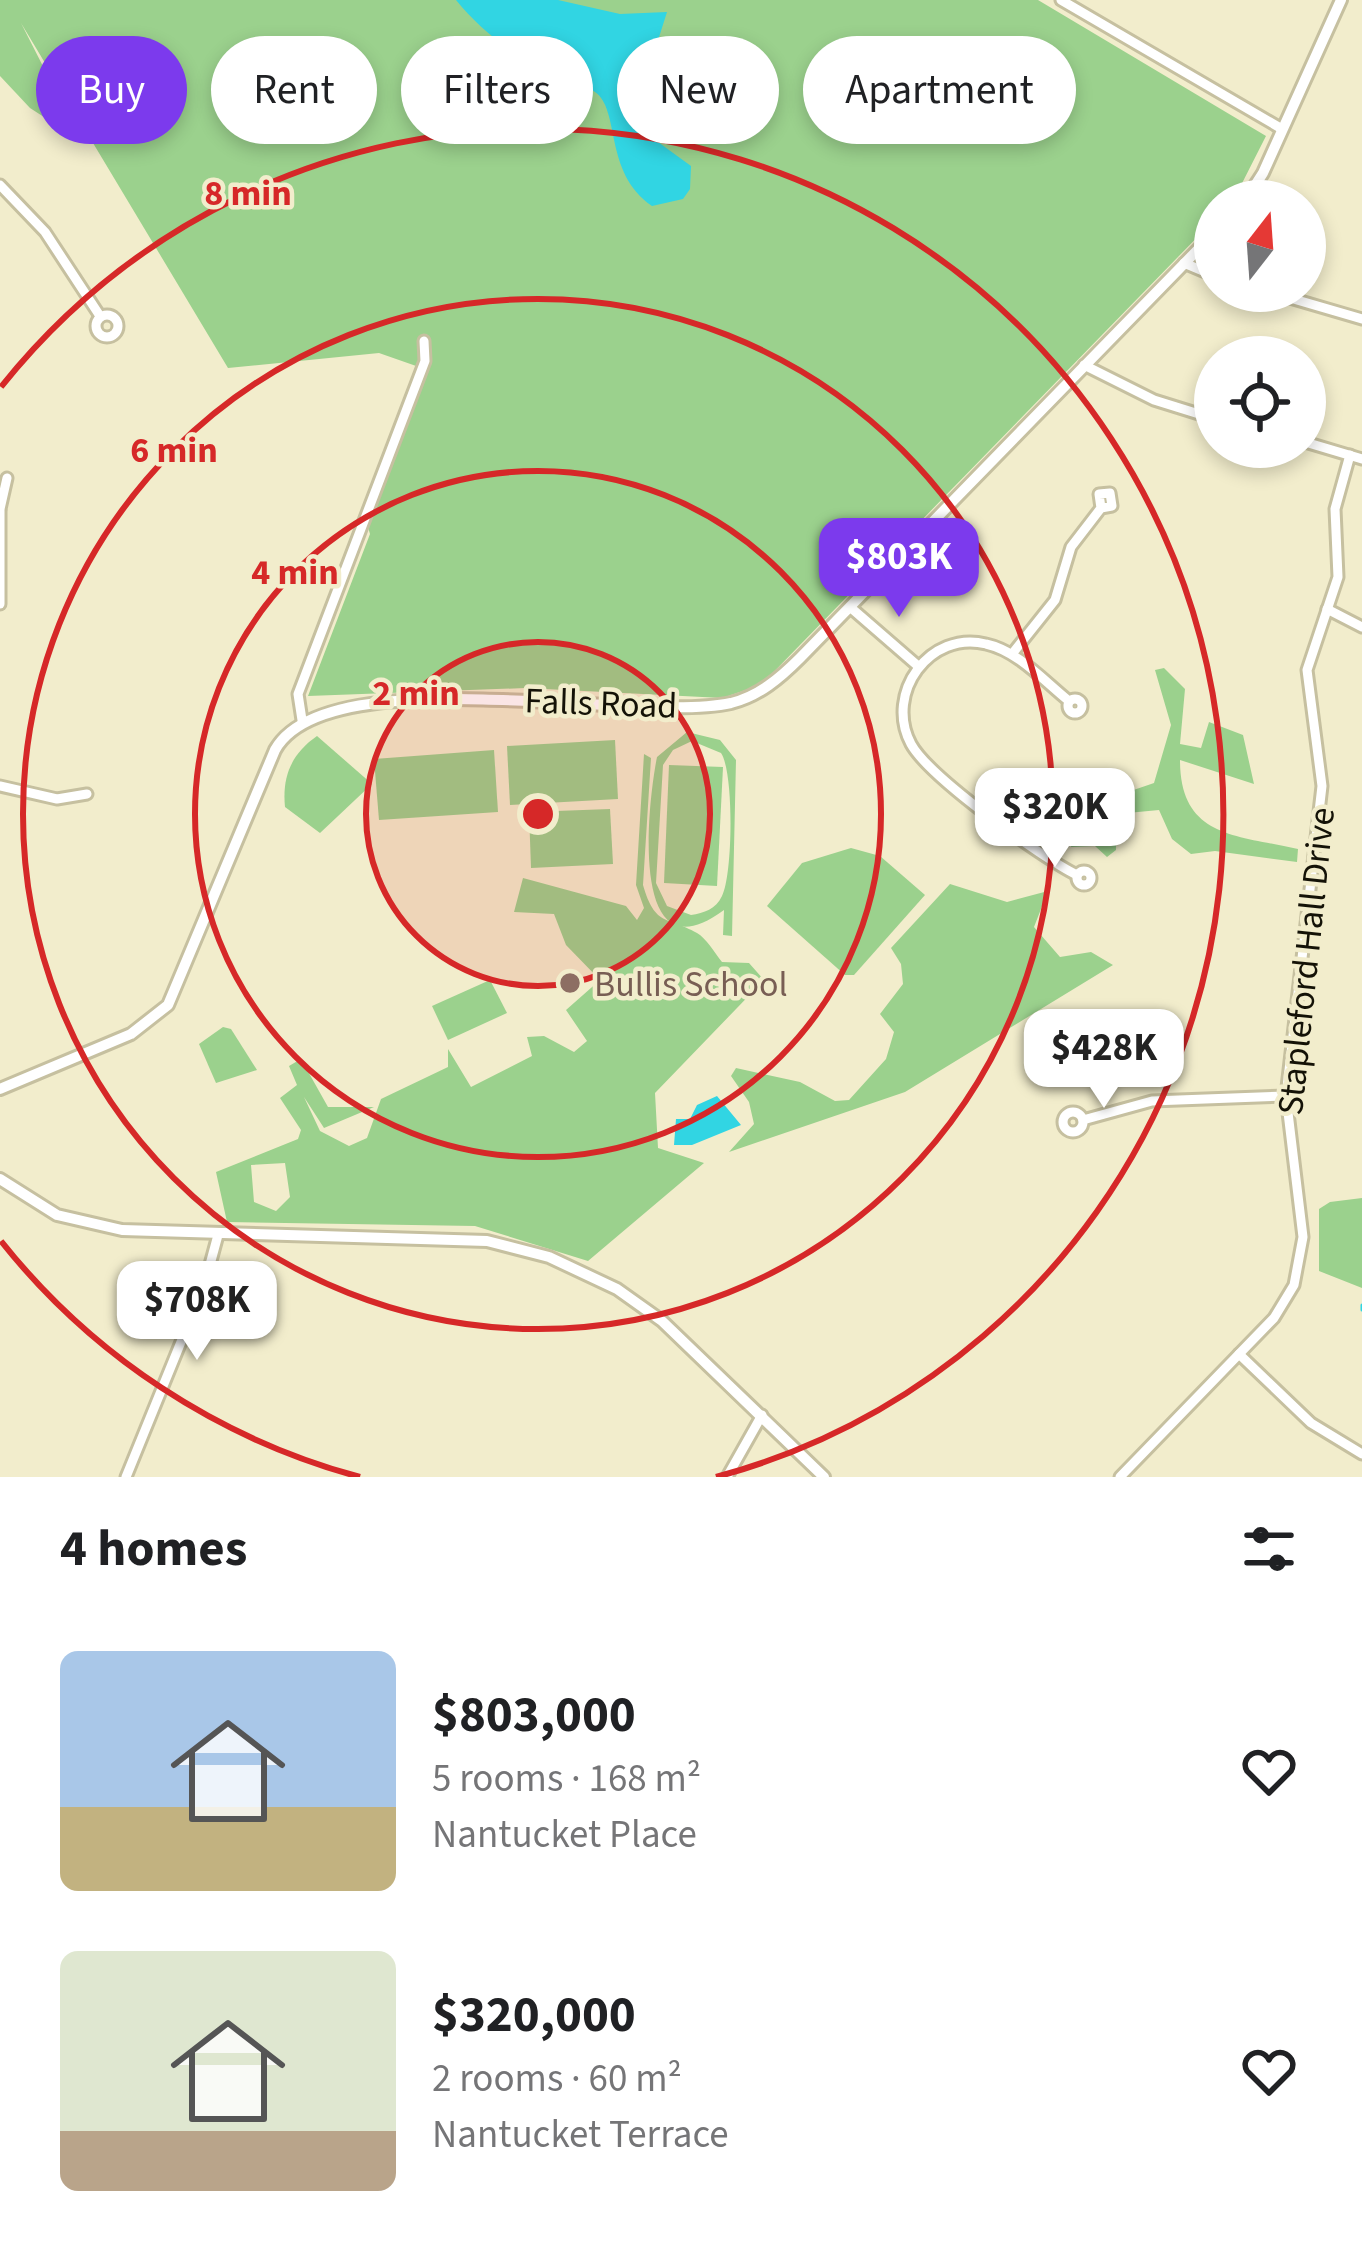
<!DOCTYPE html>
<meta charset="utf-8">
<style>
body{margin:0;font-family:"Source Sans 3",sans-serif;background:#f2f2f2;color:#202124;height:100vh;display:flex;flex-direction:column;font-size:45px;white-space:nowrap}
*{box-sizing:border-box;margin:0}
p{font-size:39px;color:#757577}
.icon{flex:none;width:66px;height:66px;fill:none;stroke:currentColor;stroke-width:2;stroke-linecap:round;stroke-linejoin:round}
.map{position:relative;height:1477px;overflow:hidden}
.details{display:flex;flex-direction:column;background:#fff;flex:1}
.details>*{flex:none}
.top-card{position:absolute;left:36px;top:36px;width:1290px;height:108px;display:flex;gap:24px}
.needle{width:78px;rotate:17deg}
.tools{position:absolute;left:1194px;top:180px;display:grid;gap:24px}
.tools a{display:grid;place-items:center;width:132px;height:132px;border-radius:50%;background:#fff;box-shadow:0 6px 18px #0003;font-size:60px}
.price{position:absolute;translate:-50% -102px;padding:0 27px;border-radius:24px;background:#fff;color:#222;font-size:39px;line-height:78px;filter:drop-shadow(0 3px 6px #0008)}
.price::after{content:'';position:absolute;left:50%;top:72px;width:36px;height:27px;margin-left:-18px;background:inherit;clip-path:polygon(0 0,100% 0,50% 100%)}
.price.current{background:#7c3aed;color:#fff}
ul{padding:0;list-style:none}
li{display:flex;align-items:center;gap:36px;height:300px;padding:0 60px}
li span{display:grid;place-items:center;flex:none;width:336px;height:240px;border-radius:18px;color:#555}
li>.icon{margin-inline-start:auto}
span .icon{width:144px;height:144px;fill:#fffc;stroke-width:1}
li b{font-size:51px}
h2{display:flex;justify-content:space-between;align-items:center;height:144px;padding:0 60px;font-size:51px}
.pill{padding:0 42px;border-radius:54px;background:#fff;box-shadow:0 6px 18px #0003;font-size:42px;line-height:108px}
.pill.current{background:#7c3aed;color:#fff}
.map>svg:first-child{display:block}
</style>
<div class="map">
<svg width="1362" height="1477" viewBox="0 0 1362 1477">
<rect width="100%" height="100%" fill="#f2edcc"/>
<g fill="#9bd18d" fill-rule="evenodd">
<path d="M0 0H1038L1266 136 1233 201H1215V219L761 685 722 698 525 688 308 696 370 534 363 510 419 367 379 353 228 368 21 23 81 141 30 108 0 76Z"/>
<path d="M1164 668 1185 689 1180 744 1201 748 1209 722 1243 735 1254 784 1180 760C1180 838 1237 835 1298 849L1297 862 1215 851 1191 854 1172 839 1159 810 1117 814 1116 850 1107 857 1095 846 1071 847 1084 807 1154 783 1171 725 1155 670Z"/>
<path d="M687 732 720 740 736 760 732 936 723 935 724 910C627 982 648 802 657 757ZM692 741 721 753C734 772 733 874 722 896 716 909 704 913 691 915L667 906 656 883 663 765 673 750Z"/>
<path d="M317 736 372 784 320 833 285 807C282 777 291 754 317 736Z"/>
<path d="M615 740 618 799 510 805 507 746Z"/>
<path d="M494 750 498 812 379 820 374 759Z"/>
<path d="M644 754 651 758 643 885C655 927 667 916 697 933 706 938 715 953 722 962L749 963 764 980 655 1093 658 1148 704 1163 588 1261 475 1226 227 1222 216 1172 298 1139 301 1130 280 1098 297 1085 289 1066 301 1059 328 1107H374L324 1128 304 1097 320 1131 349 1146 367 1138 381 1099 448 1067V1049L471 1087 532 1056 527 1037 544 1036 574 1052 587 1041 566 1010 600 980 566 945 554 914 514 912 523 878 626 906 637 920 644 908 636 885ZM285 1163 290 1197 276 1211 254 1202 251 1165Z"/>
<path d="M669 765 723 767 717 886 664 883Z"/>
<path d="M610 809 613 864 531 868 529 812Z"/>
<path d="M851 848 880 856 925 895 854 975H845L767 906 802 863Z"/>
<path d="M950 884 1007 902 1048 891 1034 927 1060 957 1091 952 1113 965 905 1092 729 1152 754 1124 749 1102 731 1076 736 1068 800 1082 835 1101 849 1100 886 1059 894 1032 880 1014 903 984 901 964 891 948Z"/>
<path d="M490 980 507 1013 448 1040 432 1006Z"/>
<path d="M223 1027 231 1029 257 1070 216 1083 199 1044Z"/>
<path d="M1362 1198V1288L1319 1271V1209L1330 1202Z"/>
</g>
<g fill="#31d5e3">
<path d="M456 0H558L620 14 667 12 648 72 658 142 691 166 690 189 683 199 652 206C603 172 621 110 595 92 589 87 576 87 568 83 526 64 485 36 456 0Z"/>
<path d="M717 1096 741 1125 692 1145H674L676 1119H690L697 1105Z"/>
</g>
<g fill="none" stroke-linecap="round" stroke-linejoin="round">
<path stroke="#31d5e3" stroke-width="3" d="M1362 1305V1310"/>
<g stroke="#c6c0a0" stroke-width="15">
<g id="minor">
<path d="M1061 0 1282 129"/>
<path d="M0 185 45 232 100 316"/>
<path d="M1184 263 1215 276"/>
<path d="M1266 291 1362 319"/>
<circle cx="107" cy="326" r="11"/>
<path d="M1084 365 1154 400 1215 419"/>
<path d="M1305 442 1362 459"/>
<path d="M0 509 7 478"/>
<path d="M0 511V604"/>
<path d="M850 607 918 666"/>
<path d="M1327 609 1362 627"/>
<path d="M1012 654 1055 600 1071 547 1101 508 1112 506 1110 493 1099 494 1101 508"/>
<circle cx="1075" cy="706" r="7"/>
<path d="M1069 701C1044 681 1018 651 986 644 930 630 884 693 911 744 929 777 1042 858 1077 875"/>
<path d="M302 720 298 694 425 361 424 341"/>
<path d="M0 786 57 799 87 794"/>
<circle cx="1084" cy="878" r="7"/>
<circle cx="1073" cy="1122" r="10"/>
<path d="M1083 1120 1152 1101 1286 1096"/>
<path d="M1239 1354 1311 1423 1362 1454"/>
<path d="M126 1477 205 1283 218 1235"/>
<path d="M727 1477 762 1415"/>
<path d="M1120 1477 1274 1318 1294 1285 1303 1237 1286 1096 1322 786 1307 670 1338 577 1335 509 1350 455"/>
</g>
</g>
<g stroke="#c6c0a0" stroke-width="16">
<g id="major">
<path d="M1245 201 1263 173 1341 0"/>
<path d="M0 1089 131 1034 168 1005 275 750C327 657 637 724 731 703 759 696 780 678 800 658L1215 232"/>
<path d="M0 1179 57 1215 122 1230 487 1241 549 1257 617 1289 662 1321 824 1477"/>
</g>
</g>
<use href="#minor" stroke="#fff" stroke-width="9"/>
<use href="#major" stroke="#fff" stroke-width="10"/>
</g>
<circle cx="538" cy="814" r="172" fill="#d62828" fill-opacity=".12"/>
<g fill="none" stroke="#d62828" stroke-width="6">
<circle cx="538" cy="814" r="172"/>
<circle cx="538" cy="814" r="343"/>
<circle cx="538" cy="814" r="515"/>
<path d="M360 1477A686 686 0 0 1 1 1241M1 387A686 686 0 1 1 716 1477"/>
</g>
<circle fill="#8d6e63" stroke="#f2edcc" stroke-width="4.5" cx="570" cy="983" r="12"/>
<g text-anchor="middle" stroke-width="9" stroke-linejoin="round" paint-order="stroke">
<g font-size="36" fill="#141207" stroke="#f2edcc">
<text transform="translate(601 702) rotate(2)" y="13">Falls Road</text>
<text transform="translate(1305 961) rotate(-84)" y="13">Stapleford Hall Drive</text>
</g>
<g font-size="36" fill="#785e54" stroke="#f2edcc" text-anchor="start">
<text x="594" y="996">Bullis School</text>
</g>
</g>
<circle cx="538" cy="814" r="18" fill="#d62828" stroke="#f2edcc" stroke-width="6"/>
<g font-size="36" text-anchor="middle" font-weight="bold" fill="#d62828" stroke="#f2edcc" stroke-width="9" stroke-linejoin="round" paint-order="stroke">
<text x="248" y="205">8 min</text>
<text x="174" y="462">6 min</text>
<text x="295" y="584">4 min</text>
<text x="416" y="705">2 min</text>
</g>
</svg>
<div class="tools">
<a><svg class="needle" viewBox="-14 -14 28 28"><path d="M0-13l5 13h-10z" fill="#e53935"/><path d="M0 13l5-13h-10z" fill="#757577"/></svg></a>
<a><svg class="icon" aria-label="locate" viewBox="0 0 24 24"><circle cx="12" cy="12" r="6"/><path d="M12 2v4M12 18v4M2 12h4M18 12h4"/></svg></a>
</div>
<b class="price current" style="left:899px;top:620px">$803K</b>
<b class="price" style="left:1055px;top:870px">$320K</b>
<b class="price" style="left:1104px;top:1111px">$428K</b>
<b class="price" style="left:197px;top:1363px">$708K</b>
<div class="top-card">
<a class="pill current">Buy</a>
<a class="pill">Rent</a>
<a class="pill">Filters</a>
<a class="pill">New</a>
<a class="pill">Apartment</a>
</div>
</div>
<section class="details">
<h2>4 homes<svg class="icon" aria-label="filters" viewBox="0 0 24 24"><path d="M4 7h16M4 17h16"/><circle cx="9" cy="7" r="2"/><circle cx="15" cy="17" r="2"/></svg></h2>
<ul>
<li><span style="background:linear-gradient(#a9c7e8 65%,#c2b280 0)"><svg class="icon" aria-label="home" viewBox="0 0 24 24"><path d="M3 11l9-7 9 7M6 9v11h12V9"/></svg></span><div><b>$803,000</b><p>5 rooms · 168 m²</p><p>Nantucket Place</p></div><svg class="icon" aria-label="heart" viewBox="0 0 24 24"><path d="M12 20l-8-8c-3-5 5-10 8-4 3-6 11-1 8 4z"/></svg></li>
<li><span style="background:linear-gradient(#dfe7d0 75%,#b9a48a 0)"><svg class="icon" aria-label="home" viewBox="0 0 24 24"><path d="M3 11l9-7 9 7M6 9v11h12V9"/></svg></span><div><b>$320,000</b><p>2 rooms · 60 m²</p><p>Nantucket Terrace</p></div><svg class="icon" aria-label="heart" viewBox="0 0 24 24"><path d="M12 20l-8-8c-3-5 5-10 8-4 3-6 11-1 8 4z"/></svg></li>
</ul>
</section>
